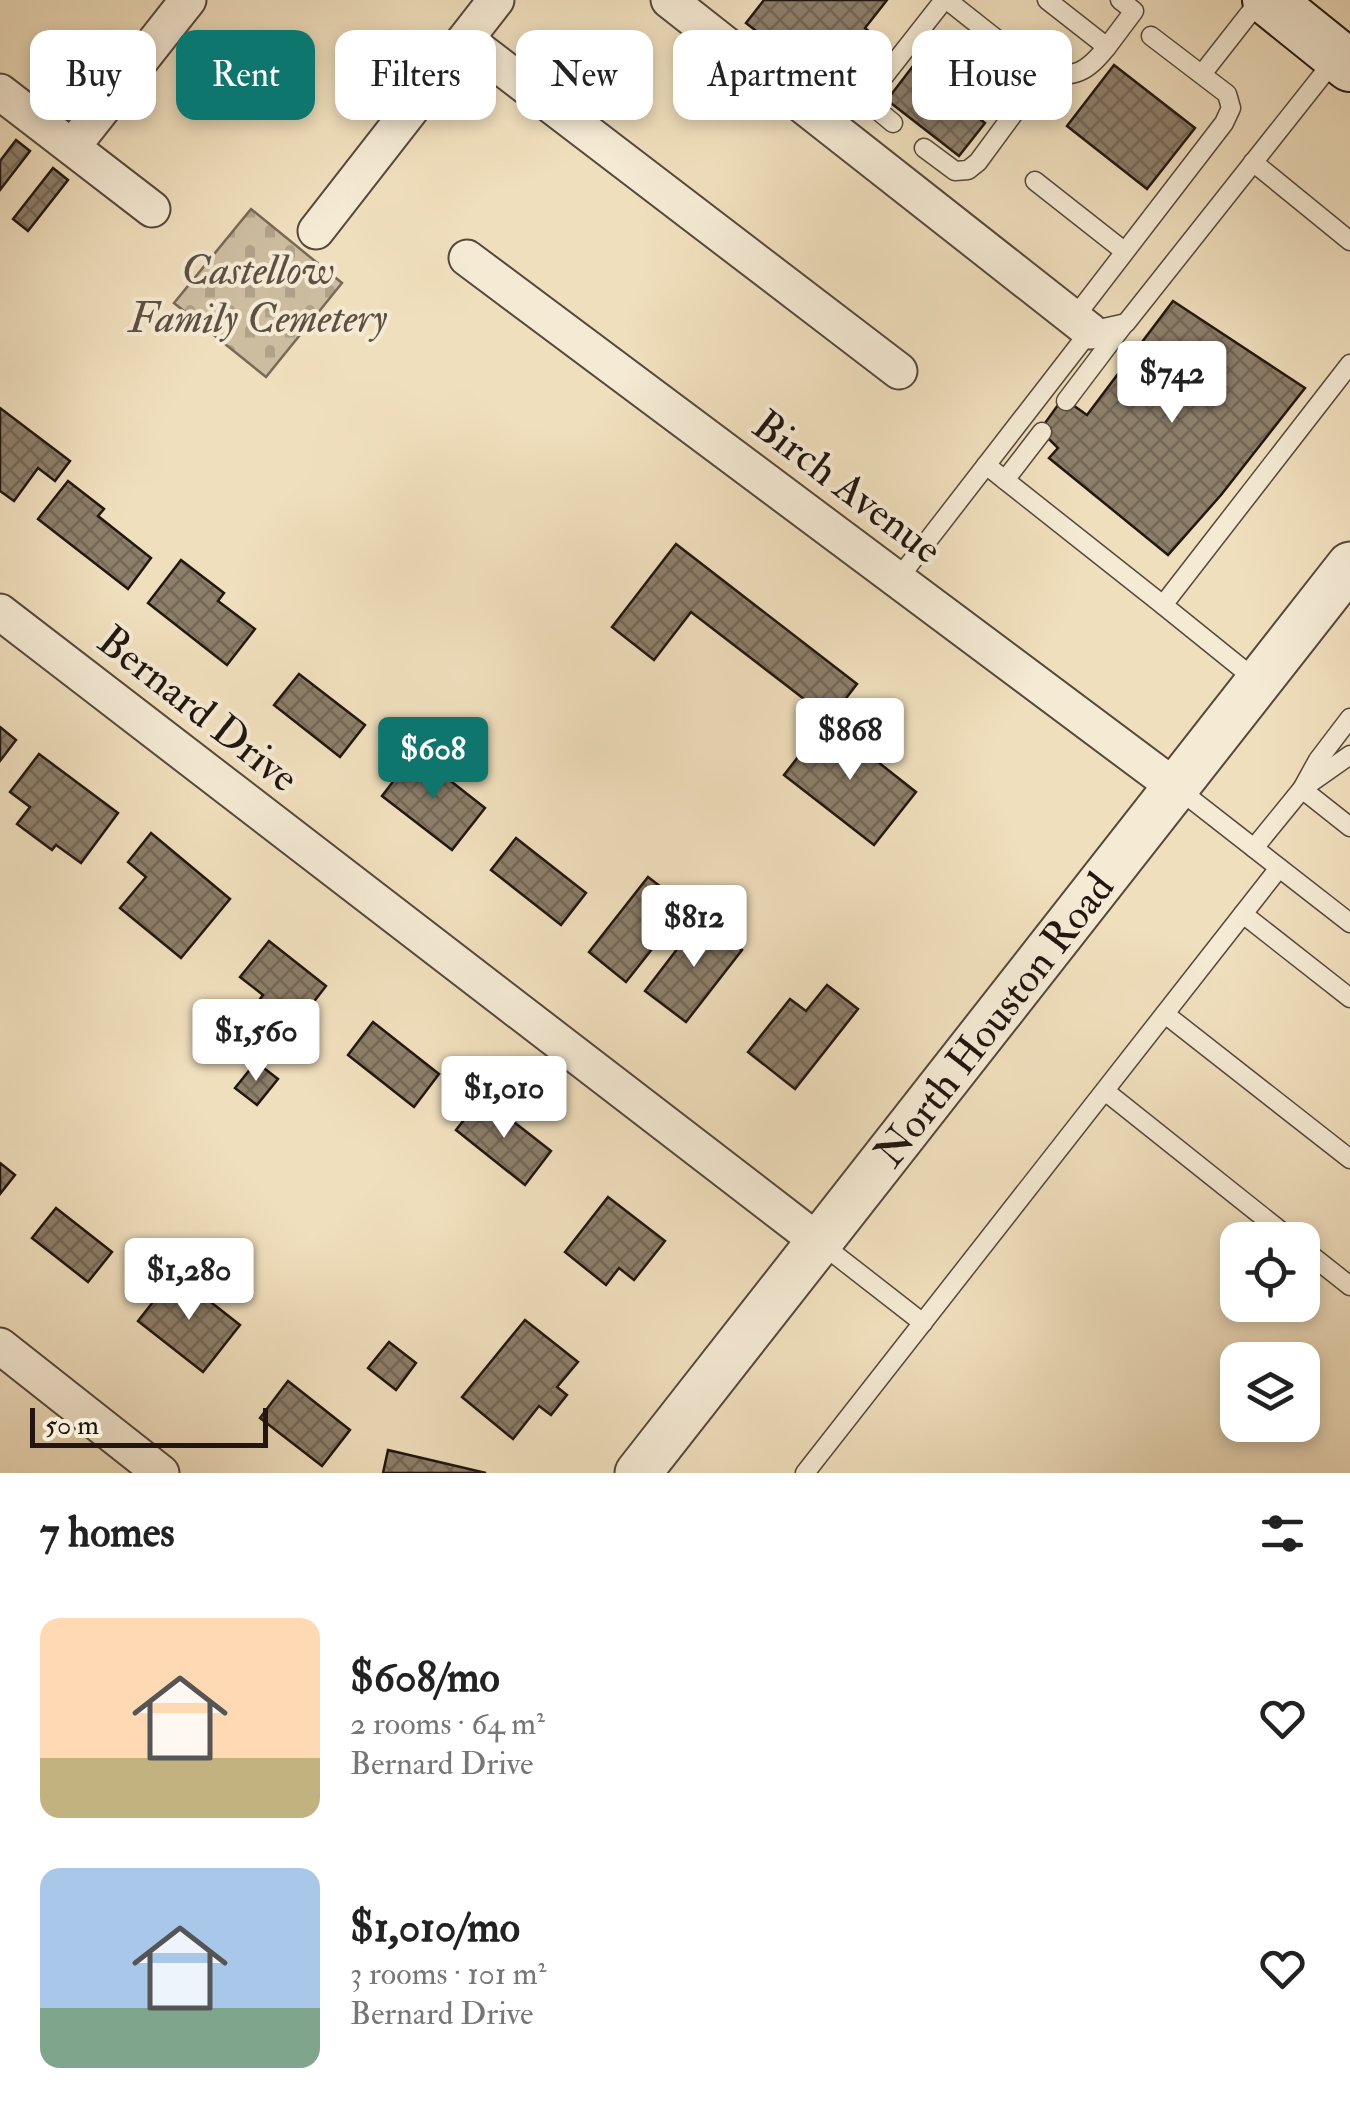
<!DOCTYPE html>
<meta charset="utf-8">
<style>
body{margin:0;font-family:"IM FELL Double Pica",serif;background:#f2f2f2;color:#222;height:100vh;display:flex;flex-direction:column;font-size:38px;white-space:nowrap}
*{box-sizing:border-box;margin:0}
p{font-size:32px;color:#767676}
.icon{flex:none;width:55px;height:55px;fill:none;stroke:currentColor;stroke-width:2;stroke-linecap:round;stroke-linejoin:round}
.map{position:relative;height:1473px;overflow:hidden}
.drawer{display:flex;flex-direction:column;background:#fff;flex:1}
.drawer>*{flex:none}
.top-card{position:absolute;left:30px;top:30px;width:1290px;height:90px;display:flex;gap:20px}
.buttons{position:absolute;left:1220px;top:1222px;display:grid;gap:20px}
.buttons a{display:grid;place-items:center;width:100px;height:100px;border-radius:20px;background:#fff;box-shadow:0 5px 15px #0003;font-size:50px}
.scale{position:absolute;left:30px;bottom:25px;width:238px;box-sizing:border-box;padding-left:10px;border:5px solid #211611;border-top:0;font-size:28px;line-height:35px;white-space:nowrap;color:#211611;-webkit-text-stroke:8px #f5ead4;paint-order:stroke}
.price{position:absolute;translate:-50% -85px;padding:0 22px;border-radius:10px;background:#fff;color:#222;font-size:32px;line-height:65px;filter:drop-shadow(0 2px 5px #0008)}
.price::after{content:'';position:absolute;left:50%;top:60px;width:30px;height:22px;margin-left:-15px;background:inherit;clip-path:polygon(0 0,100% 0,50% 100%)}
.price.on{background:#0f766e;color:#fff}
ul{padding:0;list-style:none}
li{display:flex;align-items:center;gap:30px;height:250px;padding:0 40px}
li span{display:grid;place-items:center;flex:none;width:280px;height:200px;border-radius:20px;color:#555}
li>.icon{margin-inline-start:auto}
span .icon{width:120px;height:120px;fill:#fffc;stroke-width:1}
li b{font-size:42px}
h2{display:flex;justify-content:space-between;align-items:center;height:120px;padding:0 40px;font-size:42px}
.pill{padding:0 35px;border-radius:20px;background:#fff;box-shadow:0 5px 15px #0003;font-size:35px;line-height:90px}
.pill.on{background:#0f766e;color:#fff}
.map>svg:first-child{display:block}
</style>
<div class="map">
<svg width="1350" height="1473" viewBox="0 0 1350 1473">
<defs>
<pattern id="cemetery-stones" width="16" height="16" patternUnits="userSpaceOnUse" patternTransform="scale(2.5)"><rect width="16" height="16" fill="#cdbda0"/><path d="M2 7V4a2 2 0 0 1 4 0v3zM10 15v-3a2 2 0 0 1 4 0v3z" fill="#b0a289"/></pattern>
<pattern id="building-cross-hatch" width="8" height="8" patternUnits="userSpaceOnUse" patternTransform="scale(2.5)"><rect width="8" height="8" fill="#8d7f6a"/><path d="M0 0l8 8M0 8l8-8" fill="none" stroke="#736756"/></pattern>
</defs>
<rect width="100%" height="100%" fill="#f0dfbd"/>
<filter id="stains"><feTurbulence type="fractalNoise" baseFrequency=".002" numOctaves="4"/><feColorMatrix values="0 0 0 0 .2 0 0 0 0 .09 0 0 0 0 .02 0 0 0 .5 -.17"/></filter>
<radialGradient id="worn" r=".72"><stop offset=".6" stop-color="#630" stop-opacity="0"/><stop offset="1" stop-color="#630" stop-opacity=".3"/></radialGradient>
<path fill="url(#cemetery-stones)" stroke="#776a58" stroke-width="2.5" d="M251 209 342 283 266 377 174 303Z"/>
<g fill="url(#building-cross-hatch)" stroke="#211611" stroke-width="2.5">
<path d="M764 0H887L865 28 884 44 856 80 836 65 822 83 746 23Z"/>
<path d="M1114 65 1195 128 1147 189 1067 126Z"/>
<path d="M913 66 985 123 959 156 887 100Z"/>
<path d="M16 140 30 151 0 190V161Z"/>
<path d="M53 168 68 180 28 231 13 219Z"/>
<path d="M1173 301 1305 388 1221 495 1168 555 1049 458 1058 448 1040 430 1063 398 1087 415Z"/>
<path d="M0 408 70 461 55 481 38 468 14 501 0 491Z"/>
<path d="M68 481 104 509 98 516 151 558 128 589 38 519Z"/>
<path d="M676 544 857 684 830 719 691 612 654 660 612 627Z"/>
<path d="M181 560 224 593 218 601 255 629 227 665 148 603Z"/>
<path d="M299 674 365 725 340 757 274 705Z"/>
<path d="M826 721 916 792 874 845 784 775Z"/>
<path d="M0 727 16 740 0 761Z"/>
<path d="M415 753 485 808 452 850 382 796Z"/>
<path d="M39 754 118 813 81 863 56 845 52 850 17 824 30 807 10 792Z"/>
<path d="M151 833 230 899 181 958 120 908 146 877 128 862Z"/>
<path d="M516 838 586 893 561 925 491 870Z"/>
<path d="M648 877 686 906 626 982 589 952Z"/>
<path d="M701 918 742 950 686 1022 645 991Z"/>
<path d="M269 941 326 986 268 1061 233 1034 263 995 240 977Z"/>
<path d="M827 985 858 1009 795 1089 748 1052 790 999 806 1011Z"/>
<path d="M373 1022 439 1074 414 1107 348 1055Z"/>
<path d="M256 1062 278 1079 257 1105 235 1088Z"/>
<path d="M482 1097 551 1151 525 1185 456 1130Z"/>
<path d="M0 1163 15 1175 0 1194Z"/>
<path d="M608 1197 665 1241 634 1280 619 1268 606 1285 565 1252Z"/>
<path d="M56 1208 112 1252 88 1282 32 1238Z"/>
<path d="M175 1274 240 1325 203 1372 138 1321Z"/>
<path d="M525 1320 578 1362 557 1387 567 1395 551 1415 539 1406 513 1439 462 1397Z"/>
<path d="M389 1342 416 1363 396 1390 368 1368Z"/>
<path d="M288 1381 350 1430 322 1466 260 1418Z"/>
<path d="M388 1450 486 1473H383Z"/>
</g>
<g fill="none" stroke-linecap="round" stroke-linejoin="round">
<g stroke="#55483c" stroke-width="21">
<g id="service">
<path d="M1107 47 1134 11 1120 0"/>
<path d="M1202 74 1260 0"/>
<path d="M1042 75C1077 76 1085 74 1107 47L1047 0"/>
<path d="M893 123 875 108 873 94 878 84 944 0"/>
<path d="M924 148 955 171 968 170 978 162 1042 75 947 0"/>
<path d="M1253 162 1350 241"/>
<path d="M1035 181 1124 251"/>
<path d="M1074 318 1224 123 1231 108 1227 94 1151 36"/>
<path d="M1066 401 1125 323"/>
<path d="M986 465 1163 605 1350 364"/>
<path d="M1005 480 1042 432"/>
<path d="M898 579 1090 331 1126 323 1336 58"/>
<path d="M1163 605 1256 680"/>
<path d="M1306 786 1350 755"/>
<path d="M1177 788 1350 923"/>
<path d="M1302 789 1318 760 1350 718"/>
<path d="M1254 848 1302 789 1350 827"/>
<path d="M1243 914 1350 998"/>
<path d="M1165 1014 1350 1159"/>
<path d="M1105 1091 1292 1240"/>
<path d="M819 1242 923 1323"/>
<path d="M1302 1248 1350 1286"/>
<path d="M805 1473 1279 868"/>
</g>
</g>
<g stroke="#55483c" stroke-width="39">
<g id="minor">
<path d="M669 0 1090 331"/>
<path d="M466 40 899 371"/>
<path d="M0 92 152 209"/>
<path d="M72 147 188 0"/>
<path d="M316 231 496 0"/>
<path d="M467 258 1175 787"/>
<path d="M0 612 819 1242"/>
<path d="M0 1346 161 1473"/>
</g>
</g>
<g stroke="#55483c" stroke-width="49">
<path id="tertiary" d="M638 1473 1350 565"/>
</g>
<g stroke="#211611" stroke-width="54">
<path id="secondary" d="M1268 0 1350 66"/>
</g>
<use href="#service" stroke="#f5ead4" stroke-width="18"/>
<use href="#minor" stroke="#f5ead4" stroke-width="35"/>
<use href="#tertiary" stroke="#f5ead4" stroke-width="45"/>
<use href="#secondary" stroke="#f5ead4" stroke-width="50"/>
</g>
<g text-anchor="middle" stroke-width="8" stroke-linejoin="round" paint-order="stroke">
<g font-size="42" font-style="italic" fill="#5d5043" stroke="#f5ead4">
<text x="258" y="284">Castellow<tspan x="258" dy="48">Family Cemetery</tspan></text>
</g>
<g font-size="42" fill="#211611" stroke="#f5ead4">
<text transform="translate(848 486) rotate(37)" y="15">Birch Avenue</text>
<text transform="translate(199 708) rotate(38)" y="15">Bernard Drive</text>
<text transform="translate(993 1019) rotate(-52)" y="15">North Houston Road</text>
</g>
</g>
<rect width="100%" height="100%" filter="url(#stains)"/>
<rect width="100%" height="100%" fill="url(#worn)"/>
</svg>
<div class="buttons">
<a><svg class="icon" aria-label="locate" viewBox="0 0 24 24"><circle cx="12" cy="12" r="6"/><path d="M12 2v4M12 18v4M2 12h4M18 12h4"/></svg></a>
<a><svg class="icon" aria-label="layers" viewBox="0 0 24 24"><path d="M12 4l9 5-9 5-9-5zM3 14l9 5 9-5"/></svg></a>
</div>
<div class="scale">50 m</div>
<b class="price" style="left:1172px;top:426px">$742</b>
<b class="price" style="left:850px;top:783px">$868</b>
<b class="price on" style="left:433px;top:802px">$608</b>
<b class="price" style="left:694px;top:970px">$812</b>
<b class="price" style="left:256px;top:1084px">$1,560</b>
<b class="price" style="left:504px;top:1141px">$1,010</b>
<b class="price" style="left:189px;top:1323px">$1,280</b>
<div class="top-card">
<a class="pill">Buy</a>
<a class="pill on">Rent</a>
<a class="pill">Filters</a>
<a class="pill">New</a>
<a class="pill">Apartment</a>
<a class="pill">House</a>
</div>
</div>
<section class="drawer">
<h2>7 homes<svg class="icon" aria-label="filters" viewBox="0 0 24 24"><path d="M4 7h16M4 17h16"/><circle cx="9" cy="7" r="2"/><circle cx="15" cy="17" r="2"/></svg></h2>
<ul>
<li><span style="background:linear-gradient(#ffd9b3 70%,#c2b280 0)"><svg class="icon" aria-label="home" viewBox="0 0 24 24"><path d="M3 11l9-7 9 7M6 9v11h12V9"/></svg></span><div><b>$608/mo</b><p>2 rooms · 64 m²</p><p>Bernard Drive</p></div><svg class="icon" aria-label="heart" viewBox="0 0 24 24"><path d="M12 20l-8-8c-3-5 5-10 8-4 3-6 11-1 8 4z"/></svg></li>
<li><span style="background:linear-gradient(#a9c7e8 70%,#7fa58c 0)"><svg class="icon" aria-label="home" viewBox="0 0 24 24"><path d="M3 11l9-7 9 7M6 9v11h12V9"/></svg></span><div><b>$1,010/mo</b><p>3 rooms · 101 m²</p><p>Bernard Drive</p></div><svg class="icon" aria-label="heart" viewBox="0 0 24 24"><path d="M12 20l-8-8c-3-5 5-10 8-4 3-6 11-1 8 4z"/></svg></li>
</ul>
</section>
